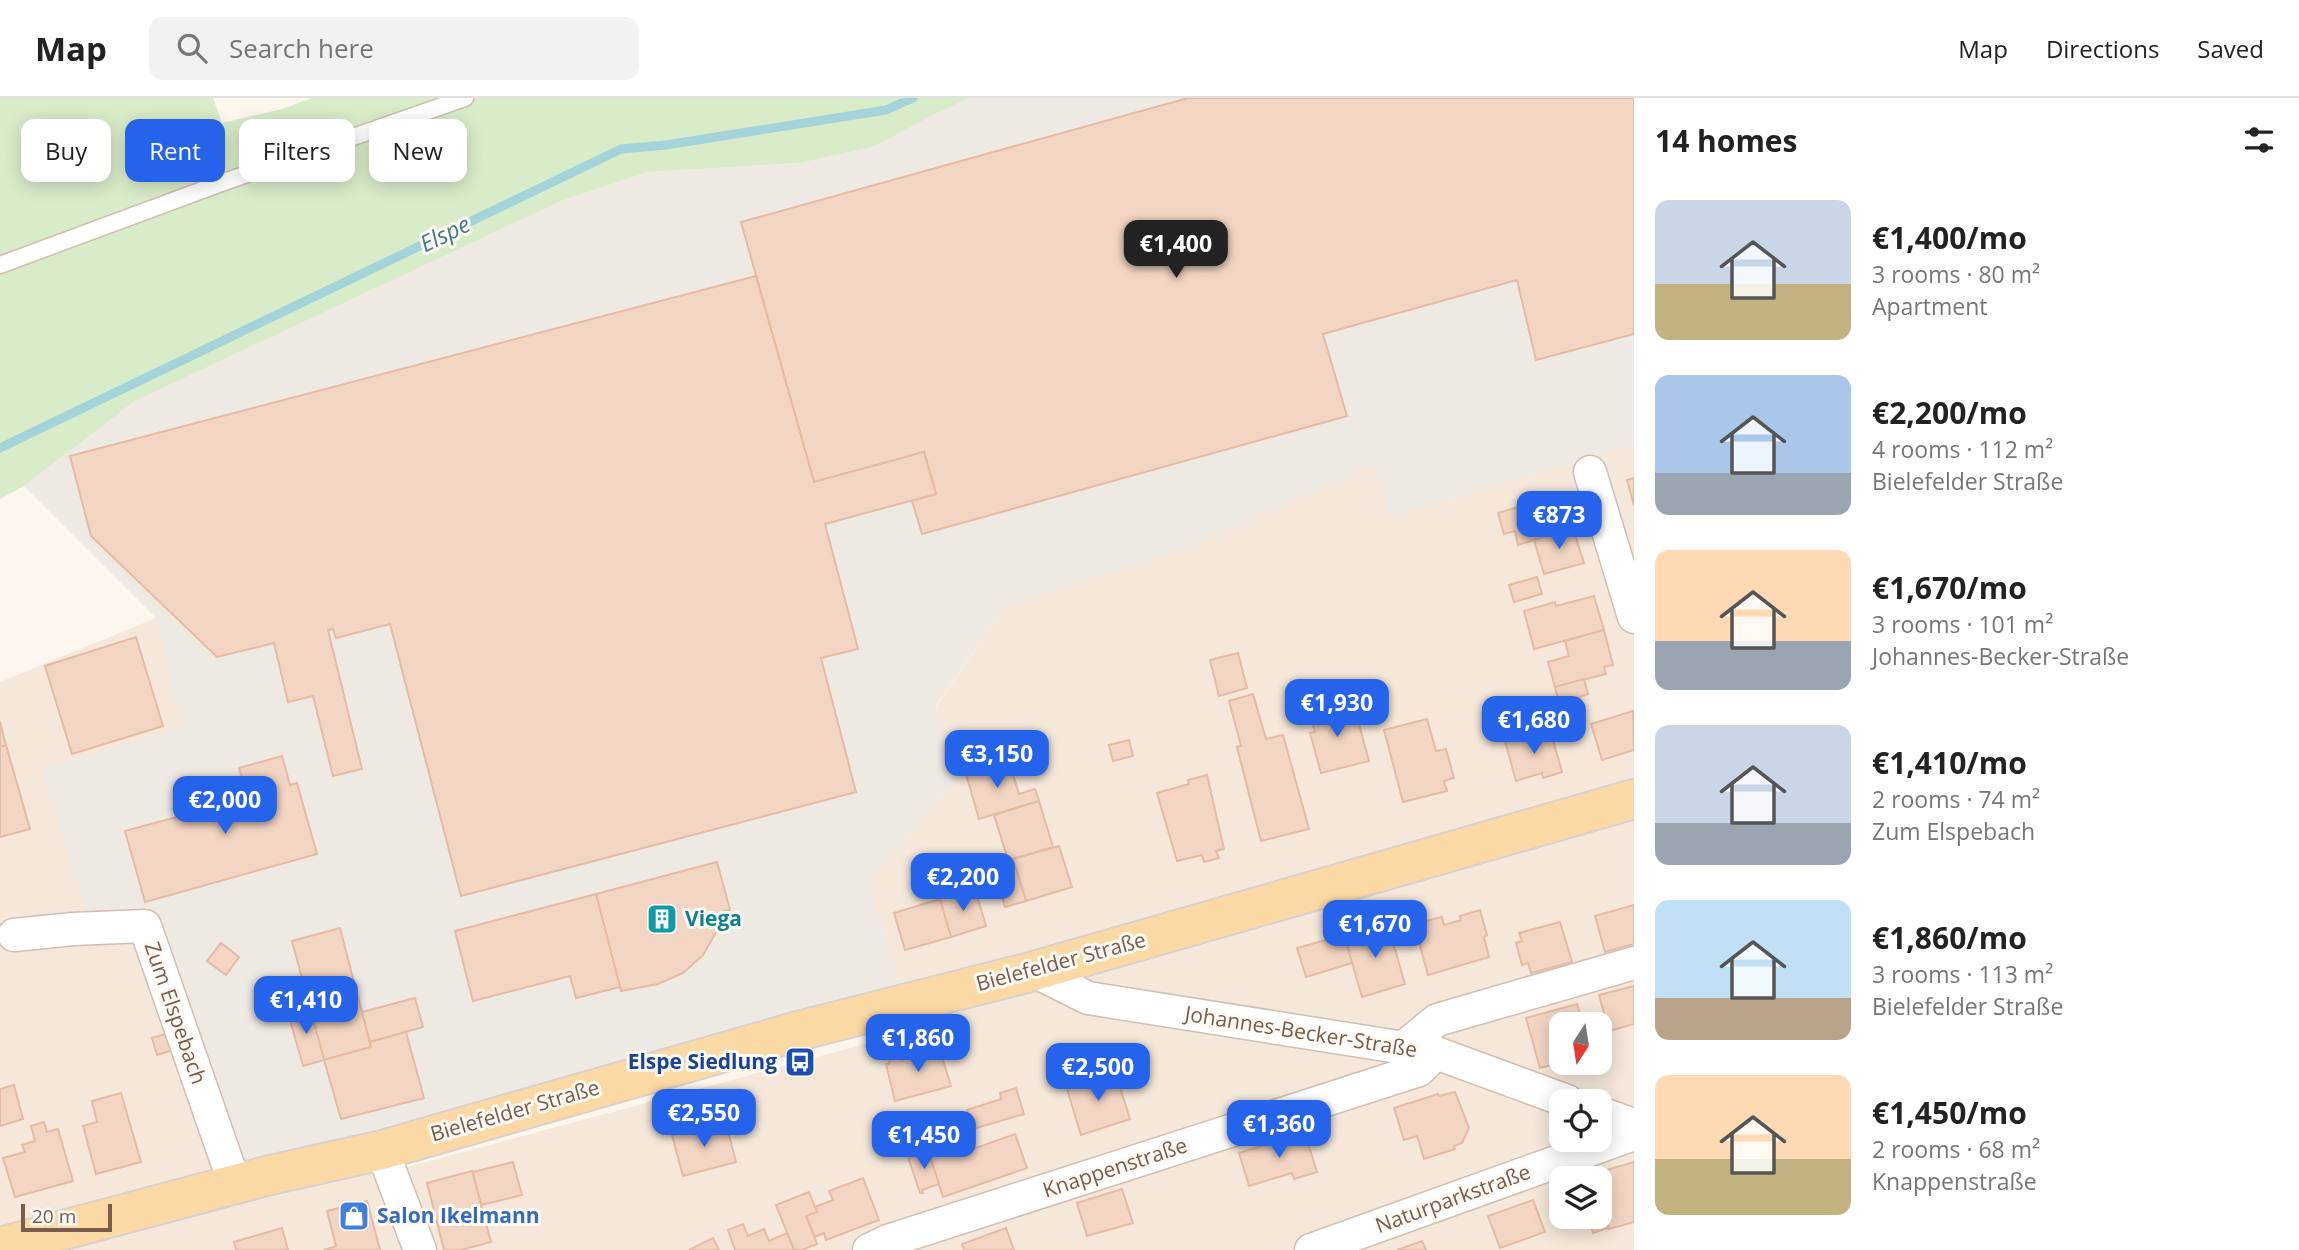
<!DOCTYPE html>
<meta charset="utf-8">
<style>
body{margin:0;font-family:"Open Sans",sans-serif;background:#f2f2f2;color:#222;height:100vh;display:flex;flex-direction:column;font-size:26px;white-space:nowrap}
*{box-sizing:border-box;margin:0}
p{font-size:23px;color:#767676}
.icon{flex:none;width:38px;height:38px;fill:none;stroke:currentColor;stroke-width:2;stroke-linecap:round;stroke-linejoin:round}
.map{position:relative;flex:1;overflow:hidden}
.sheet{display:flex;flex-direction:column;background:#fff;width:665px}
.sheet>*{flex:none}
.top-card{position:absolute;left:21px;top:21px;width:665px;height:63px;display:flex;gap:14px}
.needle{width:46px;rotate:192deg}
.tools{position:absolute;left:1549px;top:914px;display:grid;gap:14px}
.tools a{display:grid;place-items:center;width:63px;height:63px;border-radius:14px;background:#fff;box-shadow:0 4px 18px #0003;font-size:35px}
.scale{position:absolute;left:21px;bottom:18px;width:91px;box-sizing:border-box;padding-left:7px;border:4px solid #7a5c4d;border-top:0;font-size:19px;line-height:24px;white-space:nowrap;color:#7a5c4d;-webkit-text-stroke:5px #fffaf3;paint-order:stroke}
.price{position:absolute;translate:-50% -60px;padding:0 16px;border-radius:14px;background:#2563eb;color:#fff;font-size:23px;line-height:46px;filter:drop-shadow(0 2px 4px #0008)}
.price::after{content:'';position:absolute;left:50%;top:42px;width:21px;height:16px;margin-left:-10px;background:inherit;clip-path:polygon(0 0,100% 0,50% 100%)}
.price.on{background:#222;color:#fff}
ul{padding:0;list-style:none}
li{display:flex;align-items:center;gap:21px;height:175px;padding:0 21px}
li span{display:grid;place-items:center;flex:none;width:196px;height:140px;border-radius:14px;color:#555}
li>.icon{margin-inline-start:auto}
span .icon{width:84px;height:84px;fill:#fffc;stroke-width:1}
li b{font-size:30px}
h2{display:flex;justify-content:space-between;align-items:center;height:84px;padding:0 21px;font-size:30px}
.pill{padding:0 24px;border-radius:14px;background:#fff;box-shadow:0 4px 18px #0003;font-size:24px;line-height:63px}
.pill.on{background:#2563eb;color:#fff}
header{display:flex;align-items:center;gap:42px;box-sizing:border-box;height:98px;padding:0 35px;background:#fff;border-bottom:2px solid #e0e0e0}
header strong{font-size:33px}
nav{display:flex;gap:38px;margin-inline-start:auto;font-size:24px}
.search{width:490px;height:63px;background:#f2f2f2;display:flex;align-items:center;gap:18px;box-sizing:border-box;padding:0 24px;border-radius:14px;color:#767676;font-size:26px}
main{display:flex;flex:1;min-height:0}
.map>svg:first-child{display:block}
</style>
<header>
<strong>Map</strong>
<div class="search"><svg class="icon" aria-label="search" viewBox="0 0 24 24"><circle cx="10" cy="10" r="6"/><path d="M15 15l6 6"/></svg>Search here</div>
<nav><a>Map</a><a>Directions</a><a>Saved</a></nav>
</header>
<main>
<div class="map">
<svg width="1634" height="1152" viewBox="0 0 1634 1152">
<rect width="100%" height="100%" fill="#fdf6ec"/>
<path fill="#f5e8da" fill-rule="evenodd" d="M1634 347V1152H0V584L156 520 182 630 149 823 239 1067 400 1071 944 925 902 893 868 785 957 679 936 609 1004 509 1183 451 1374 366 1392 418ZM1561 926H1600V964H1561ZM1561 1003H1600V1041H1561ZM1561 1080H1600V1118H1561Z"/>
<path fill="#efe9e4" d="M970 0H1634V347L1392 418 1374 367 1183 451 1004 509 936 608 957 679 868 785 902 893 239 1067 149 823 88 819 41 669 182 630 156 520 24 388 135 303 561 103 648 74 799 65Z"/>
<path fill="#d8ecc9" d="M0 0H213L222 25 282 11 312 0H970L940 13 875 48 799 65 648 74 561 103 135 303 24 388 0 401Z"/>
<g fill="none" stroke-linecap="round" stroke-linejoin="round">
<path stroke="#a5d3da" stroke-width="9" d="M0 350 621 51 666 47 886 12 913 0"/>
</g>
<g fill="#f3d5c3" stroke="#e6bba3" stroke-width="2">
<path d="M1188 0H1634V236L1536 262 1517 182 1323 236 1347 318 922 436 912 403 936 396 924 354 814 384 741 124Z"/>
<path d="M756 178 814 384 924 354 936 396 825 426 858 551 821 560 856 694 461 798 390 526 336 540 333 531 328 532 362 671 333 678 313 598 288 604 274 545 217 559 91 438 70 358Z"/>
<path d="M1634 380V408L1627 382Z"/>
<path d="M1563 396 1573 430 1518 447 1515 433 1504 436 1498 415Z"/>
<path d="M1573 430 1584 465 1544 476 1534 442Z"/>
<path d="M1537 479 1542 496 1514 504 1509 487Z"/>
<path d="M1594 498 1604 532 1534 551 1524 513 1555 504 1556 508Z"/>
<path d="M1604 532 1613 567 1604 569 1606 576 1555 589 1548 564 1569 558 1565 543Z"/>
<path d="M136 539 163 628 72 656 45 568Z"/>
<path d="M1238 555 1247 590 1219 598 1210 562Z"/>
<path d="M1584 581 1588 596 1559 606 1555 589Z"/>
<path d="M1253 596 1266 641 1283 637 1309 731 1261 743 1237 649 1241 648 1229 603Z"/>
<path d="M1340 605 1343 618 1356 615 1369 663 1321 675 1310 635 1315 634 1309 613Z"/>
<path d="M1633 613 1634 652 1602 662 1591 626Z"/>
<path d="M1427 621 1436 653 1446 651 1454 680 1444 683 1447 693 1403 704 1384 632Z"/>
<path d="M0 624 6 647 0 649Z"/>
<path d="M1550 631 1562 674 1543 680 1542 675 1516 683 1505 643Z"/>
<path d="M1129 642 1133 658 1113 663 1109 647Z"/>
<path d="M6 647 30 731 0 739V649Z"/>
<path d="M282 658 290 687 297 685 317 756 145 804 125 733 232 704 228 690 244 686 239 670Z"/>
<path d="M1008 660 1019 696 1035 691 1039 703 979 721 966 676Z"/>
<path d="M1207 677 1224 751 1216 753 1219 760 1204 764 1202 757 1177 763 1157 695 1189 686 1188 682Z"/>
<path d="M1039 703 1053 749 1008 762 994 717Z"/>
<path d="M1059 748 1072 789 1026 803 1013 761Z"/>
<path d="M1013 761 1026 803 1005 809 993 767Z"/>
<path d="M717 764 730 812 723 813 719 829 703 857 683 875 658 886 621 893 596 796Z"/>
<path d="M975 791 986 828 951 839 939 800Z"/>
<path d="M596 796 620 889 576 900 570 878 473 903 455 833Z"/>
<path d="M940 801 951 839 905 852 894 815Z"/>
<path d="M1634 807V846L1605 854 1595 818Z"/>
<path d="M1480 812 1487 837 1484 839 1489 859 1428 877 1414 826 1442 819 1444 827 1461 822 1460 818Z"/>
<path d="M1387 824 1405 886 1362 899 1344 837Z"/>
<path d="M1560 824 1572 864 1531 875 1528 865 1522 867 1516 845 1522 843 1519 835Z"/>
<path d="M340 830 371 949 324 962 292 843Z"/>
<path d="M1344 837 1352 865 1306 879 1297 850Z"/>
<path d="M221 845 239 859 226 877 207 863Z"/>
<path d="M1634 888V926L1609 933 1599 897Z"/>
<path d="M415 900 423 929 370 944 362 914Z"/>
<path d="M1577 906 1583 926H1561L1562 964 1540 970 1526 920Z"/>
<path d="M310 909 324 962 303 968 288 915Z"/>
<path d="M406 934 424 1000 341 1021 324 962 371 949 370 944Z"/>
<path d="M168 935 173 952 157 957 152 940Z"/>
<path d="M939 949 951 988 895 1003 886 966H889L890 960 897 958 902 962Z"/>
<path d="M1115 973 1130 1021 1081 1037 1066 988Z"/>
<path d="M14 987 23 1021 0 1028V991Z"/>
<path d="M1016 990 1024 1016 973 1031 967 1012 1001 1001 1000 995Z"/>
<path d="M1455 994 1469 1030 1462 1045 1454 1048 1455 1051 1424 1061 1417 1038 1404 1042 1394 1010 1438 996 1439 998Z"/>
<path d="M121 995 141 1064 96 1076 83 1028 97 1024 92 1003Z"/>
<path d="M722 1018H724L736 1064 683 1078 672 1037 702 1029 703 1033 724 1027Z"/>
<path d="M44 1024 47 1034 58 1031 73 1083 15 1099 3 1060 25 1054 22 1047 35 1043 31 1028Z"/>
<path d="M1305 1035 1317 1074 1294 1081 1292 1075 1249 1088 1239 1055Z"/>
<path d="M1015 1036 1027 1070 943 1099 930 1059 971 1045 973 1051Z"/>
<path d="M928 1053 939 1086 922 1092 923 1095H920L908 1059Z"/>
<path d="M513 1064 522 1097 481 1107 473 1074Z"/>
<path d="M1634 1064V1124L1609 1131 1600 1099V1080H1594L1593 1076Z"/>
<path d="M472 1073 491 1144 461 1152H444L427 1085Z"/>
<path d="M863 1080 879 1122 826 1142 824 1135 815 1139 806 1118 817 1114 815 1109 833 1102 829 1093Z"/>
<path d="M1122 1091 1133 1125 1087 1138 1077 1105Z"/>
<path d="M809 1094 817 1114 806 1118 817 1146 802 1152H794L776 1107Z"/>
<path d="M1600 1099 1608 1130 1593 1135 1587 1118H1600Z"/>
<path d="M1533 1102 1545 1134 1500 1150 1488 1118Z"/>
<path d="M367 1103 380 1152H324L336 1148 327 1113Z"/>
<path d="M743 1126 748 1138 764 1131 769 1143 787 1135 794 1152H735L728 1132Z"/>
<path d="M282 1130 288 1152H236L234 1144Z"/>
<path d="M1006 1130 1014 1152H964L962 1146Z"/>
<path d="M713 1140 719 1152H689Z"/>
<path d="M1422 1143 1426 1152H1397Z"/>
</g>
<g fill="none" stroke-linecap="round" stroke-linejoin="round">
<g stroke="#d1beb0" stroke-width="19">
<path id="lane" d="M0 167 224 84 465 0"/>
</g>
<g stroke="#d1beb0" stroke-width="35">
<g id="street">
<path d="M1590 374 1634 519"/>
<path d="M14 837 73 831 145 828 235 1087"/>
<path d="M1034 873 1088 900 1436 955 1567 1003"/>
<path d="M1403 950 1437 922 1634 865"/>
<path d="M1600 1015 1634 1027"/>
<path d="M382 1052 420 1152"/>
<path d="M869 1152 888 1143 1419 972 1436 955"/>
<path d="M1311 1152 1634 1036"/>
</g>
</g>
<g stroke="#dad1cd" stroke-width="42">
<path id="primary" d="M0 1149 266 1078 382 1052 798 933 1034 873 1634 701"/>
</g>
<use href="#lane" stroke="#fff" stroke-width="16"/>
<use href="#street" stroke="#fff" stroke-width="32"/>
<use href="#primary" stroke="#fbd9a5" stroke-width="38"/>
</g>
<defs>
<g id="building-square" transform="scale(1.575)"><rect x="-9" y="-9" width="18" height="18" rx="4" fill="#0f9aa8" stroke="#fffaf3"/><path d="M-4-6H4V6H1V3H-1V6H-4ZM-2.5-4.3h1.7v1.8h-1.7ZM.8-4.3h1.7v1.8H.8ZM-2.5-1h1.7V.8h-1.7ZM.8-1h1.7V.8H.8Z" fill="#fff"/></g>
<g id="bus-square" transform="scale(1.575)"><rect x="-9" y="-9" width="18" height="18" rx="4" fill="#1a4fb4" stroke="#fffaf3"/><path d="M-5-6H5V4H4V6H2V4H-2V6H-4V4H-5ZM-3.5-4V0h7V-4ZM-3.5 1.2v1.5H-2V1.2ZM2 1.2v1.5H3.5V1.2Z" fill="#fff"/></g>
<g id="shop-square" transform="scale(1.575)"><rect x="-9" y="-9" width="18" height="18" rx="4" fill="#3f7fe0" stroke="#fffaf3"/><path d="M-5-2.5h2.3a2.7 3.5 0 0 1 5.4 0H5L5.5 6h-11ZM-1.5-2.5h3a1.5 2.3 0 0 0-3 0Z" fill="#fff"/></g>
</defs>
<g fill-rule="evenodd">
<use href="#building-square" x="662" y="821"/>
<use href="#bus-square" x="800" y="964"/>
<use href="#shop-square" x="354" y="1118"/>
</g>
<g text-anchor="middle" stroke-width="6" stroke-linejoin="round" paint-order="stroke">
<g font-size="21" font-weight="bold" fill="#0d838f" stroke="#fffaf3" text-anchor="start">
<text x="685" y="828">Viega</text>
</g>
<g font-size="21" fill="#7a5c4d" stroke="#fffaf3">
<text transform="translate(1061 864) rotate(-15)" y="7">Bielefelder Straße</text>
<text transform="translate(175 915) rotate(71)" y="7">Zum Elspebach</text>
<text transform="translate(1301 934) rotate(9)" y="7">Johannes-Becker-Straße</text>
<text transform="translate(515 1013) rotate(-16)" y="7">Bielefelder Straße</text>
<text transform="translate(1115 1070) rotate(-18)" y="7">Knappenstraße</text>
<text transform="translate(1453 1101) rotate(-20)" y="7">Naturparkstraße</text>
</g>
<g font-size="21" font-weight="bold" fill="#164399" stroke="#fffaf3" text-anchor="end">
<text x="777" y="971">Elspe Siedlung</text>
</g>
<g font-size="21" font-weight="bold" fill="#366cbe" stroke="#fffaf3" text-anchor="start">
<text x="377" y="1125">Salon Ikelmann</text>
</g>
<g font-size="23" font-style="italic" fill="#437c86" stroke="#fffaf3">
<text transform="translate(445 136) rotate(-26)" y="8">Elspe</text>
</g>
</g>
</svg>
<div class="tools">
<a><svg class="needle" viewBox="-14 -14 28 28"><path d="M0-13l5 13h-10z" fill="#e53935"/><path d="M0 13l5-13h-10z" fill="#767676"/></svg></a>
<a><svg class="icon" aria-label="locate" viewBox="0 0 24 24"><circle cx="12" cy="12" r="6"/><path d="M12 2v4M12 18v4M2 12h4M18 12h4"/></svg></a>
<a><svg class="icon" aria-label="layers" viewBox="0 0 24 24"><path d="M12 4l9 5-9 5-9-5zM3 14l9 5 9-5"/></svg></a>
</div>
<div class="scale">20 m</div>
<b class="price on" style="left:1176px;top:182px">€1,400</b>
<b class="price" style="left:1559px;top:453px">€873</b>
<b class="price" style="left:1337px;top:641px">€1,930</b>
<b class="price" style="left:1534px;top:658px">€1,680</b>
<b class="price" style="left:997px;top:692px">€3,150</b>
<b class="price" style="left:225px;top:738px">€2,000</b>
<b class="price" style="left:963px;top:815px">€2,200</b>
<b class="price" style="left:1375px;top:862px">€1,670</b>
<b class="price" style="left:306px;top:938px">€1,410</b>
<b class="price" style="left:918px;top:976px">€1,860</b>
<b class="price" style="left:1098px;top:1005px">€2,500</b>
<b class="price" style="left:704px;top:1051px">€2,550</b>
<b class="price" style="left:1279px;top:1062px">€1,360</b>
<b class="price" style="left:924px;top:1073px">€1,450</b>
<div class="top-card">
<a class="pill">Buy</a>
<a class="pill on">Rent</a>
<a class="pill">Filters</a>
<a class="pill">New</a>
</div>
</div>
<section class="sheet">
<h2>14 homes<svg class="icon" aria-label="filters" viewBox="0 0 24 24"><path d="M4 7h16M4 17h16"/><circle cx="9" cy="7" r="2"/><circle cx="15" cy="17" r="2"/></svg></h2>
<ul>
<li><span style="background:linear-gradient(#c9d6e8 60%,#c2b280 0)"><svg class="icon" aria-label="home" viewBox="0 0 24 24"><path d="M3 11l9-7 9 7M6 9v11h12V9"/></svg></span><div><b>€1,400/mo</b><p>3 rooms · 80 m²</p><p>Apartment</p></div></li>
<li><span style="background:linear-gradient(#a9c7e8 70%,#9aa5b1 0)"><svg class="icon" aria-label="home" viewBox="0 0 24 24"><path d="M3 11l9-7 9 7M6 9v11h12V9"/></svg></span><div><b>€2,200/mo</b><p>4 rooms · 112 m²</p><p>Bielefelder Straße</p></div></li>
<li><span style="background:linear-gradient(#ffd9b3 65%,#9aa5b1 0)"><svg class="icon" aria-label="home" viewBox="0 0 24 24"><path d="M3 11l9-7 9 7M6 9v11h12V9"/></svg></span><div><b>€1,670/mo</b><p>3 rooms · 101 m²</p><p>Johannes-Becker-Straße</p></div></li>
<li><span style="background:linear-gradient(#c9d6e8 70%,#9aa5b1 0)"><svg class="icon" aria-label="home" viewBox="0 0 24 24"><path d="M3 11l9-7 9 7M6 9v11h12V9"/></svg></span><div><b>€1,410/mo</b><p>2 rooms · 74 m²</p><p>Zum Elspebach</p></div></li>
<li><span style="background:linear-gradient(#bfe0f5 70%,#b9a48a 0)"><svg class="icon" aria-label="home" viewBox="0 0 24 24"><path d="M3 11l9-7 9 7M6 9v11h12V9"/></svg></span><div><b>€1,860/mo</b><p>3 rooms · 113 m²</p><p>Bielefelder Straße</p></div></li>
<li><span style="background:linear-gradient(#ffd9b3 60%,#c2b280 0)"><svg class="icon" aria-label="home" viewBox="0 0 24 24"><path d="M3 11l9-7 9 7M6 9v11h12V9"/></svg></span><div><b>€1,450/mo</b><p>2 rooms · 68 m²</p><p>Knappenstraße</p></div></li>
</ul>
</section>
</main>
